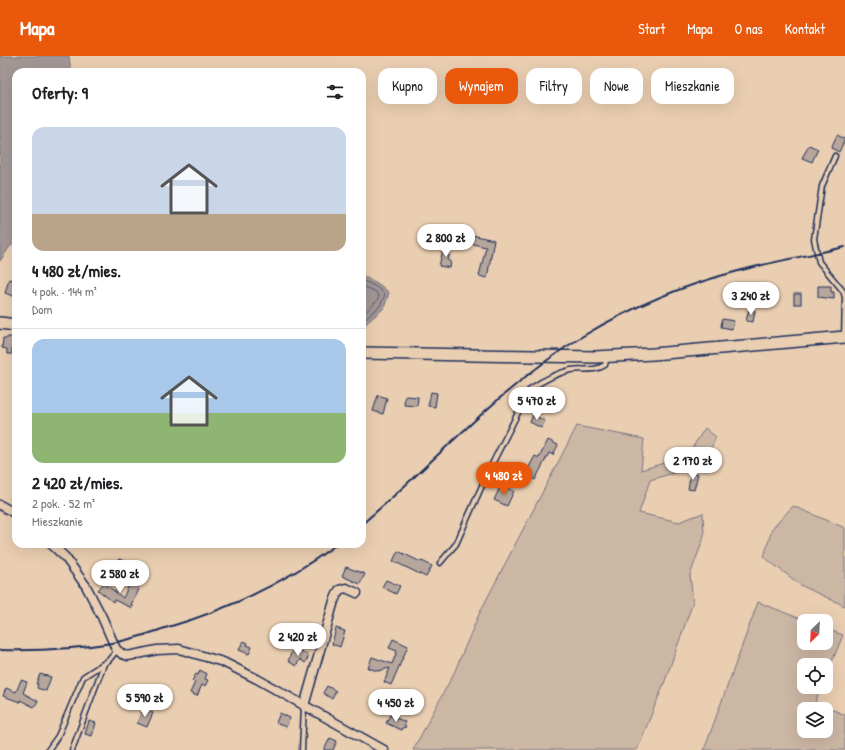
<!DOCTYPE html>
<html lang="pl">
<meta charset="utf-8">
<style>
body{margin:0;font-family:"Patrick Hand",sans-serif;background:#f2f2f2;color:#202124;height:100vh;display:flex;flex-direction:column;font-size:15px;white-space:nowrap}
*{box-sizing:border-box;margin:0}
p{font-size:13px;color:#757577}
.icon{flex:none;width:22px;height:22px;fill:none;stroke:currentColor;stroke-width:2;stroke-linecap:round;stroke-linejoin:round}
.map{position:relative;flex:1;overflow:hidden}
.details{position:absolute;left:12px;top:12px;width:354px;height:480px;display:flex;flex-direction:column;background:#fff;border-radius:12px;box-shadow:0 4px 16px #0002}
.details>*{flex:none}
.hud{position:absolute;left:378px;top:12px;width:380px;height:36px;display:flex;gap:8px}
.needle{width:26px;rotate:204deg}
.fabs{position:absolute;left:797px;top:558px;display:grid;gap:8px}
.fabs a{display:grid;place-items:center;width:36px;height:36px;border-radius:8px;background:#fff;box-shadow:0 4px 16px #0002;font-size:20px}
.price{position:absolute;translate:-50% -34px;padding:0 9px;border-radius:14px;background:#fff;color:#222;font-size:13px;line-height:26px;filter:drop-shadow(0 1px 2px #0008)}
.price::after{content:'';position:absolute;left:50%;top:24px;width:12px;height:9px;margin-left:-6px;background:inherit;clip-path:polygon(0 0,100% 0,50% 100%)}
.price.active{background:#ea580c;color:#fff}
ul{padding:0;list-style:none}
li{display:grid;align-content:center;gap:8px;height:212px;padding:0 20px}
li+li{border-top:1px solid #e0e0e0}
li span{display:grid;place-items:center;height:124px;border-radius:12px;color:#555}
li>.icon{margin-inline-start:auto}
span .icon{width:72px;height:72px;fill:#fffc;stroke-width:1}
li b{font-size:17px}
h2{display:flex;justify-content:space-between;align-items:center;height:48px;padding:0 20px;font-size:17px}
.tag{padding:0 14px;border-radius:12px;background:#fff;box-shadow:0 4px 16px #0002;font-size:14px;line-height:36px}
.tag.active{background:#ea580c;color:#fff}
header{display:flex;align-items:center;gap:24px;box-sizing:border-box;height:56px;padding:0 20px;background:#ea580c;color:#fff}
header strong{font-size:19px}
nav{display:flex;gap:22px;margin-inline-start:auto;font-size:14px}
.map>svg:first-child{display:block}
</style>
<header>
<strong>Mapa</strong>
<nav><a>Start</a><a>Mapa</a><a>O nas</a><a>Kontakt</a></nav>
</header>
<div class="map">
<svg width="845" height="694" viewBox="0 0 845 694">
<rect width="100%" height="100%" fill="#eaceb1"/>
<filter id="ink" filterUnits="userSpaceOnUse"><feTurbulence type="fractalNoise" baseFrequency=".025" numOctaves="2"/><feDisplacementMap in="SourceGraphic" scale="8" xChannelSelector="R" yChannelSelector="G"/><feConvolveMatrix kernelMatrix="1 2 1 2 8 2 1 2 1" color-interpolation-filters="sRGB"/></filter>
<g filter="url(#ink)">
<g fill="#ccb7a5" stroke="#747382" fill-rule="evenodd">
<path d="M577 370 644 383 641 414 687 400 705 372 716 381 704 408 650 424 639 457 679 466 703 457 704 481 690 519 693 546 665 625 637 694H413L454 617 480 556Z"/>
<path d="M793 450 845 472V550L802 530 764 501 772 473Z"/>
<path d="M758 546 806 565H804V587H826V573L843 579 826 620V609H804V631H821L815 646 845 659V694H704ZM804 653H826V675H804Z"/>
</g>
<g fill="#a39795" stroke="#6d6d7f">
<path d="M0 0H69L71 16H16V189H11L0 205Z"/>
<path d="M362 221C373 223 381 229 389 237L384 252 362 271Z"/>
</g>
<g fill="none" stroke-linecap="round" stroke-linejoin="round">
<g stroke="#515974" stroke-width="1">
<path d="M362 225C371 227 379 232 385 239L380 250 362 265"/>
<path d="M362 230 376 236 379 241 376 246 362 259"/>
</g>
</g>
<g fill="#b7a69c" stroke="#1b2f5e">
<path d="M837 79 845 83 839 96 831 92Z"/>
<path d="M809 89 818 93 812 106 802 102Z"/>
<path d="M458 176 494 184 487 222 479 220 486 191 464 186 463 190 455 188Z"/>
<path d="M444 190 451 192 448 205H451L450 212 439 210Z"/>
<path d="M9 223 16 225V241L5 237Z"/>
<path d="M818 230H831V236H834V243L818 241Z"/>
<rect x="794" y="238" width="7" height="10"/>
<path d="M749 253 755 255 753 266 746 265Z"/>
<path d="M722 263 734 265 732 273 721 271Z"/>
<path d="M8 281H14L13 283H16V294L12 293V298H7V293L2 292 3 282H8Z"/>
<path d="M431 336 437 337 435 351 428 350Z"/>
<path d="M378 339 387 342 383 358 373 355Z"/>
<path d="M405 340 418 341 417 350 404 349Z"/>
<path d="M533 359 545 365 541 372 530 366Z"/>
<path d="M548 384 558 389 553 399 549 397 535 424 525 418 535 400 539 402Z"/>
<path d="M691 416 698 418 694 434 688 433Z"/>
<path d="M501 429 514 435 507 450 494 444Z"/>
<path d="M398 495 421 506 422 505 432 510 426 521 393 505Z"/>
<path d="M119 503 136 510 133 517 116 510Z"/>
<path d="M101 504 110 508 104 520 96 516Z"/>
<path d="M346 511 365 518 360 528 342 520Z"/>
<path d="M386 524 400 530 396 538 382 531Z"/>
<path d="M104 527 123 542 130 527 139 531 131 549 133 550 132 552 114 544 113 546 98 534Z"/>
<path d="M336 572 345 575 340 591 332 588Z"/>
<path d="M393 583 408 590 391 629 384 626 390 612 378 615 368 612 372 601 392 608 397 595 389 592Z"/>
<path d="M243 585 248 587 247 589 252 591 249 598 239 594Z"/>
<path d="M296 592 309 600 305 607 300 603 296 610 288 605 290 601V599Z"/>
<path d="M200 614 207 618 205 623 208 624 205 630 202 629 197 640 190 637 195 626 192 625 196 618 198 619Z"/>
<path d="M40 618 51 621 46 635 37 632 38 628H36Z"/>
<path d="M21 624 27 626 23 637 38 645 34 651 20 644V646L3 640 6 632 16 636Z"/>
<path d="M327 630 336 635 332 643 323 637Z"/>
<path d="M143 653 153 657 147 671 137 667Z"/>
<path d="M280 657 290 662 286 671 276 667Z"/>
<path d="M390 659 405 666 404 668 406 671 402 672 401 674 386 667Z"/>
<path d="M89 665 96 667 92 680 85 678Z"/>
<path d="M330 682 337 685 333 694H324Z"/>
</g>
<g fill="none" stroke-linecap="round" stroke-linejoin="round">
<g stroke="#1b2f5e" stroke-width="7">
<g id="lane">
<path d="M835 100 822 130 814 183 819 206 843 235 845 241 844 281"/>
<path d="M440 507 456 488 489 414 530 333C542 325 557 317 571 314 583 312 594 316 605 309L607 301"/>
<path d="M48 694 58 680 83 621 109 604 117 594"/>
<path d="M72 694 104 608"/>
<path d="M302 694 304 650"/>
</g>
</g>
<g stroke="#1b2f5e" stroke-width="11">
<g id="street">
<path d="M0 449 16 458"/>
<path d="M51 488 65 501 86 530 102 561 116 593 122 598 128 600 157 594 179 593 223 606 257 623 384 694"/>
<path d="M304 650 334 545 339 534 346 532 357 537"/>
</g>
</g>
<g stroke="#1b2f5e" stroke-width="14">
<g id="secondary">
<path d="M0 267 16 269"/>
<path d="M362 297 595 301 653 298 845 281"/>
</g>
</g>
<use href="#lane" stroke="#eaceb1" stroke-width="4"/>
<use href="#street" stroke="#eaceb1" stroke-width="8"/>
<use href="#secondary" stroke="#eaceb1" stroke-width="11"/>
<g stroke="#1b2f5e" stroke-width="2">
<path d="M362 468C436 405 500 331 583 280 631 251 687 228 742 214 776 205 811 199 845 191"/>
<path d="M0 594C38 595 75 593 112 587 130 584 148 578 165 572 227 554 285 527 337 488"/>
</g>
</g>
</g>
</svg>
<div class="fabs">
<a><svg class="needle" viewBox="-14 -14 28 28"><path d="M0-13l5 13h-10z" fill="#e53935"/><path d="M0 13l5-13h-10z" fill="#757577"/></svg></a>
<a><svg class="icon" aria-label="locate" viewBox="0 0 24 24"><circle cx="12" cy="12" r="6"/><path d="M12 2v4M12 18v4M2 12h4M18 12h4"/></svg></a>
<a><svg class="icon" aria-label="layers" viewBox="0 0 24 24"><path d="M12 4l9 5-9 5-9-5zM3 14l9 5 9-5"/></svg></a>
</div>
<b class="price" style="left:446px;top:202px">2 800 zł</b>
<b class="price" style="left:751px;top:260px">3 240 zł</b>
<b class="price" style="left:537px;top:365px">5 470 zł</b>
<b class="price" style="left:693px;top:425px">2 170 zł</b>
<b class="price active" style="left:504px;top:440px">4 480 zł</b>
<b class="price" style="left:120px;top:538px">2 580 zł</b>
<b class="price" style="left:298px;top:601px">2 420 zł</b>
<b class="price" style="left:145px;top:662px">5 590 zł</b>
<b class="price" style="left:396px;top:667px">4 450 zł</b>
<div class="hud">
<a class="tag">Kupno</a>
<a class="tag active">Wynajem</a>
<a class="tag">Filtry</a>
<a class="tag">Nowe</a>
<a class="tag">Mieszkanie</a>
</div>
<section class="details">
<h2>Oferty: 9<svg class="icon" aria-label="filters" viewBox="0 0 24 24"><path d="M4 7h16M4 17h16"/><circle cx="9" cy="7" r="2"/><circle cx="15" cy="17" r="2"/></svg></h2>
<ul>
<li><span style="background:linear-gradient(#c9d6e8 70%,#b9a48a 0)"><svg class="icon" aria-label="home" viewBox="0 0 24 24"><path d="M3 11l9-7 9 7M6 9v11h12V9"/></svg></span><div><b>4 480 zł/mies.</b><p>4 pok. · 144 m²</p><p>Dom</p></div></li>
<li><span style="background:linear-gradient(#a9c7e8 60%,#8fb573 0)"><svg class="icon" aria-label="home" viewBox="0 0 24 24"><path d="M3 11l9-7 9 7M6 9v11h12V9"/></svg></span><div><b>2 420 zł/mies.</b><p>2 pok. · 52 m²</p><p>Mieszkanie</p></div></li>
</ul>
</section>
</div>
